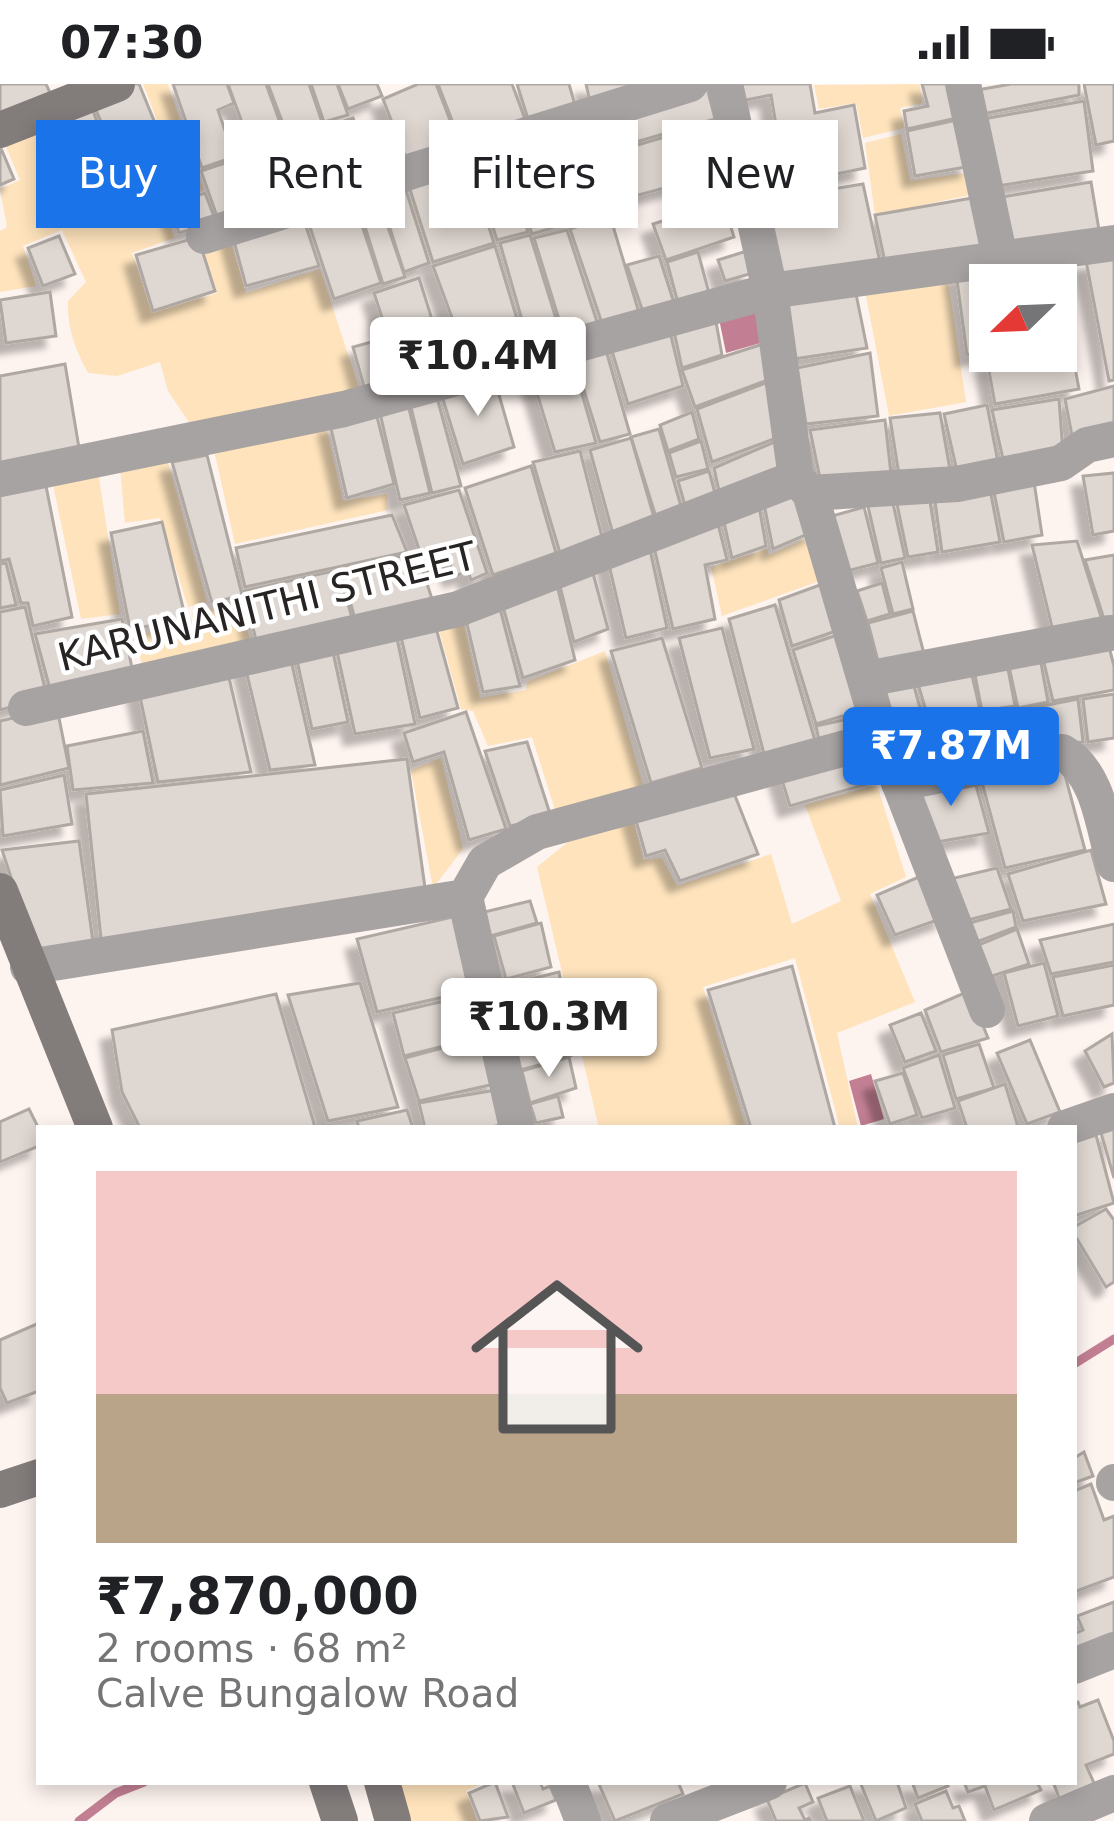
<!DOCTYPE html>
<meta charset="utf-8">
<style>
body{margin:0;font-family:"DejaVu Sans",sans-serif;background:#f6f6f6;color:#202124;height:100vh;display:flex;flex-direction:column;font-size:45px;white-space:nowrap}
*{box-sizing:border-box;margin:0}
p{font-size:39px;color:#757577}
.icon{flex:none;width:66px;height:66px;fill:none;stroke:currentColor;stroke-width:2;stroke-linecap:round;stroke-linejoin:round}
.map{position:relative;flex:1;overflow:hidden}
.drawer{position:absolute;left:36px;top:1041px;width:1041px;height:660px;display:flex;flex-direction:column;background:#fff;border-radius:0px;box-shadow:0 6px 18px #0003}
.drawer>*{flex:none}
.banner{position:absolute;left:36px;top:36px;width:1044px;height:108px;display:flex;gap:24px}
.needle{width:78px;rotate:247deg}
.controls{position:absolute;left:969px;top:180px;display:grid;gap:24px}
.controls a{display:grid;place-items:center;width:108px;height:108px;border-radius:0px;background:#fff;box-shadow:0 6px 18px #0003;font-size:60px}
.price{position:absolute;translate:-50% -102px;padding:0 27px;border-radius:12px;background:#fff;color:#222;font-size:39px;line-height:78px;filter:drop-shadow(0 3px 6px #0008)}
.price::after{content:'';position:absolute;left:50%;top:72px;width:36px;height:27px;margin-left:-18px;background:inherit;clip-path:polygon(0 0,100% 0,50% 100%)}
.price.on{background:#1a73e8;color:#fff}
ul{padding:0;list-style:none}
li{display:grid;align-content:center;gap:24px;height:636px;padding:0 60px}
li+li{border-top:3px solid #e0e0e0}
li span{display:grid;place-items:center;height:372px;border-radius:0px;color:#555}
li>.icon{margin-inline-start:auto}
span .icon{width:216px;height:216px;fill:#fffc;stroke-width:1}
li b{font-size:51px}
.pill{padding:0 42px;border-radius:0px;background:#fff;box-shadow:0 6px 18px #0003;font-size:42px;line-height:108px}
.pill.on{background:#1a73e8;color:#fff}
.status{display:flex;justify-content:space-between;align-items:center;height:84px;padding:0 60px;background:#fff;direction:ltr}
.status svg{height:33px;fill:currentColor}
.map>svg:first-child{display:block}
</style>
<div class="status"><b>07:30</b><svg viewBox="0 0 49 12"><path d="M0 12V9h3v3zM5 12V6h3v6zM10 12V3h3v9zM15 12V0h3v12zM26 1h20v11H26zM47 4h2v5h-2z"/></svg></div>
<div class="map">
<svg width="1114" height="1737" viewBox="0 0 1114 1737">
<defs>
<filter id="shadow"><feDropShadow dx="-11" dy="11" stdDeviation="3" flood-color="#0004"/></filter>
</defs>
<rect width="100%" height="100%" fill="#fdf3ef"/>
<g fill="#fee3bc">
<path d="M143 0H168L203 105 164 118 174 154 132 169 152 229 217 209 200 154 227 146 246 209 320 185 362 313 195 347 168 307 160 278 117 292 88 289C75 265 67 244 68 217L86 198 62 146 23 162 36 202 0 208V147L7 143 0 105 20 96 1 51 45 33 60 74 104 58 119 91 169 67Z"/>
<path d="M920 0 922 19 900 24 904 44 863 54 856 19 819 25 814 1Z"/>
<path d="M901 50 910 97 973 88 975 110 875 131 865 59Z"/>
<path d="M947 190 966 318 889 332 864 201Z"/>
<path d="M325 338 343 417 387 410 388 426 235 460 213 362Z"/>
<path d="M167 375 207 518 188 523 160 434 125 439 120 384Z"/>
<path d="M98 387 120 530 81 535 52 396Z"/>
<path d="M815 451 828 494 722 532 711 483 767 465 769 471Z"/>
<path d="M241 519 252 565 143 584 134 551 190 542 193 528Z"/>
<path d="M461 528 480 614 526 606 527 598 605 567 643 702 557 732 532 653 488 662 473 627 461 625 436 535Z"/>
<path d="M441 674 463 765 433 804 411 686Z"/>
<path d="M877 701 906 793 870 810 915 918 837 949 858 1044H840L795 874 703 903 746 1044H599L537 783 579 749 632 730 643 776 662 774 677 802 771 770 792 840 841 817 805 721Z"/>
<path d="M389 1698H485L466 1707 477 1737H402Z"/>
</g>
<g fill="#c27f93">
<path d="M764 212 767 257 726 269 717 225Z"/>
<path d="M871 990 884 1035 861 1042 849 997Z"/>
</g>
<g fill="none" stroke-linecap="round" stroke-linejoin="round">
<g stroke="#c27f93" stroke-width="9">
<path d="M1074 1280 1114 1255"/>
<path d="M79 1737 116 1709 144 1698"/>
</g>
</g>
<g fill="#dfd7d1" stroke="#afa8a2" stroke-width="3" filter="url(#shadow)">
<path d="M0 0H46L52 13 0 33Z"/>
<path d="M128 0H139L166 66 121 85 91 14Z"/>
<path d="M173 0H227L234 19 218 26 234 73 202 84Z"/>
<path d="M228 0H266L286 55 252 66Z"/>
<path d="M268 0H309L323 41 288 53Z"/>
<path d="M311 0H337L348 31 324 38Z"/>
<path d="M338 0H377L382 12 348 25Z"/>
<path d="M418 0H436L458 57 407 77 383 15Z"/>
<path d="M438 0H512L525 35 460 57Z"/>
<path d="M517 0H569L575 21 528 35Z"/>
<path d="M586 0H670L591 22Z"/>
<path d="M706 0 715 35 605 67 596 33Z"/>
<path d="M737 0H810L815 29 854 21 865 84 765 105 750 47 776 41 771 11 741 17Z"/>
<path d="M922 0H951L957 34 907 45 904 27 928 22Z"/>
<path d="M1011 0H1079V11L977 31 972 7Z"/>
<path d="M1084 0H1114V57L1096 61Z"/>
<path d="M89 15 103 55 64 70 48 32Z"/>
<path d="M1084 17 1093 87 991 103 978 36Z"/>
<path d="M353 34 373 90 339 100 320 45Z"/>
<path d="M725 35 739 84 620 116 607 70Z"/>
<path d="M961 35 971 82 915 92 907 47Z"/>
<path d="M590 37 618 124 575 137 547 49Z"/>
<path d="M317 48 335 101 270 121 250 70Z"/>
<path d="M544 50 572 138 532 150 504 63Z"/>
<path d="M0 62 14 95 0 101Z"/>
<path d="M501 64 528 148 497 156 471 74Z"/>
<path d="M246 72 264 123 219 138 201 87Z"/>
<path d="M467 76 494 159 433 178 407 96Z"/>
<path d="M737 86 744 110 707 121 700 98Z"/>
<path d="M403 97 429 179 404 188 377 104Z"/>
<path d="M1091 98 1101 158 1004 172 990 115Z"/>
<path d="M863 100 881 183 779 197 765 116Z"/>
<path d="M375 105 405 193 383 200 355 111Z"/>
<path d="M205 109 216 138 179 149 170 120Z"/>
<path d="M352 111 381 199 334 215 304 125Z"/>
<path d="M978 113 987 171 886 183 875 131Z"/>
<path d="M723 118 734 153 666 176 653 140Z"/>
<path d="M301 127 319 182 246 202 231 146Z"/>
<path d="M610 132 640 232 603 242 570 145Z"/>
<path d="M567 146 599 244 565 255 534 154Z"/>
<path d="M530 151 562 254 530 264 500 159Z"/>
<path d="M59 152 75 190 43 202 28 164Z"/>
<path d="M198 153 215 207 153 227 136 171Z"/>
<path d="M495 162 526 265 469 280 433 182Z"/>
<path d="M747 167 753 189 725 197 718 176Z"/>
<path d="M698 168 709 209 678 219 667 178Z"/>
<path d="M659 172 674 219 643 228 627 181Z"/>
<path d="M1114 172V296L1109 297 1086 177Z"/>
<path d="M1023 180 1025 201H990V267H1000L967 271 956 189Z"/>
<path d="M419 194 448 286 403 298 374 209Z"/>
<path d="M855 205 867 264 794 275 786 219Z"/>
<path d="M50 208 56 252 6 259 0 216Z"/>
<path d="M714 227 722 271 682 284 672 238Z"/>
<path d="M668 240 683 302 628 320 609 257Z"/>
<path d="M386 254 400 301 366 310 353 263Z"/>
<path d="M603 256 630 350 600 358 572 268Z"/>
<path d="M766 259 776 293 695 323 682 286Z"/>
<path d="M1071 262 1079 305 995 320 987 276Z"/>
<path d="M570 268 596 359 555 368 528 280Z"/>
<path d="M870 269 878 332 806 340 797 284Z"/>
<path d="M65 280 80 370 0 383V292Z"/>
<path d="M493 290 514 363 463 380 441 309Z"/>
<path d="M776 295 782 352 712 378 697 325Z"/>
<path d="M1114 302V347L1074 362 1065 315Z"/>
<path d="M436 310 461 402 432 409 410 319Z"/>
<path d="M1059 315 1063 369 1004 379 992 326Z"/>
<path d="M408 321 430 409 400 416 380 329Z"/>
<path d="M987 321 999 384 957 387 944 330Z"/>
<path d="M692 328 699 355 668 367 660 341Z"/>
<path d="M376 329 394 400 347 414 330 340Z"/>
<path d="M940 329 950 386 899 391 890 334Z"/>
<path d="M885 336 891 390 821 399 810 346Z"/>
<path d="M659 345 682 426 656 433 631 353Z"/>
<path d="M786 353 789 391 721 416 714 384Z"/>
<path d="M631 354 655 437 613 450 590 366Z"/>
<path d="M701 357 708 385 676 393 669 369Z"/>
<path d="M580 367 602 453 560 469 533 378Z"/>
<path d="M207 371 242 511 212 519 172 378Z"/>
<path d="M531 382 556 469 493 491 465 404Z"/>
<path d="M709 387 716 413 686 425 678 397Z"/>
<path d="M1114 389V447L1093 451 1083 392Z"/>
<path d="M1033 391 1042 451 1004 458 992 398Z"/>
<path d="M45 397 72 533 33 542 28 519H21L9 475 0 477V407Z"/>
<path d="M989 400 1000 458 942 468 934 410Z"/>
<path d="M459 406 487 489 471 496 468 487 455 492 450 480 427 489 404 421Z"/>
<path d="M805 411 815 447 773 465 763 415Z"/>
<path d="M929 411 938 468 908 473 896 415Z"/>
<path d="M892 415 905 474 881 479 868 422Z"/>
<path d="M758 416 766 462 732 474 722 429Z"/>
<path d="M864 423 878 479 847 487 832 432Z"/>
<path d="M392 431 407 468 245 503 236 464Z"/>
<path d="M716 432 727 476 705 481 715 535 673 545 652 454Z"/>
<path d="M162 438 186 536 130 545 111 449Z"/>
<path d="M648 457 667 544 626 554 607 472Z"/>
<path d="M1077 457 1102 536 1053 547 1032 461Z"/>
<path d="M417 469 433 518 356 539 341 484Z"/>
<path d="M1114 471V532L1104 535 1085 476Z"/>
<path d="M590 478 608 545 574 558 557 490Z"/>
<path d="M902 478 913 525 893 530 881 484Z"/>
<path d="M6 479 16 521 0 524V480Z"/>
<path d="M338 486 353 537 257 560 244 507Z"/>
<path d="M555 493 575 576 523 594 500 512Z"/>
<path d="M828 498 842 545 792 562 779 516Z"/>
<path d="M882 499 890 530 867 537 857 507Z"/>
<path d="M497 513 520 602 483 608 464 527Z"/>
<path d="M775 521 816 660 764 670 729 535Z"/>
<path d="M25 523 47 613 0 626V528Z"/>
<path d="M913 527 924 570 879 581 868 539Z"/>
<path d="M433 533 458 624 420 634 399 544Z"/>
<path d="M122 535 134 594 52 612 35 550Z"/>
<path d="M722 544 754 665 710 674 679 554Z"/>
<path d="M395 545 415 640 355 650 335 558Z"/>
<path d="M843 549 863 626 816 640 793 566Z"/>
<path d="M662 554 702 684 651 699 611 567Z"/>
<path d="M1107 555 1114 582V606L1053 617 1042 570Z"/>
<path d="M331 559 348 638 312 645 295 567Z"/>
<path d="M289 568 315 681 270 686 244 578Z"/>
<path d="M1039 568 1048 618 1018 624 1007 573Z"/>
<path d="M1007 580 1015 622 982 627 974 586Z"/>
<path d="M226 581 251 688 158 698 138 603Z"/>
<path d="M970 583 980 626 929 637 916 593Z"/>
<path d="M911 591 926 646 893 653 877 600Z"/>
<path d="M1114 610V654L1088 658 1083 615Z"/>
<path d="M1078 615 1083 658 1042 662 1037 623Z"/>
<path d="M1034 623 1038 661 1014 663 1008 626Z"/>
<path d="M57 624 69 684 0 701V637Z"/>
<path d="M466 628 506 745 469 756 444 668 413 678 404 649Z"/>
<path d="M866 631 871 651 820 661 816 642Z"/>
<path d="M974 634 986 671 941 680 931 642Z"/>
<path d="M143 647 153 699 73 706 67 662Z"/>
<path d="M927 652 936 683 903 692 892 659Z"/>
<path d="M527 658 551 733 510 742 485 667Z"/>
<path d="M875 660 885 695 790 722 779 686Z"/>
<path d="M407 675 426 811 101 855 86 710Z"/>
<path d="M1061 676 1085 766 1005 784 980 691Z"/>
<path d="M973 690 989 749 931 759 911 704Z"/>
<path d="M64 691 72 740 3 752 0 706Z"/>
<path d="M730 699 758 770 680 797 665 766 646 772 633 726Z"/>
<path d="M79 757 93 858 35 866 2 766Z"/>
<path d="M1091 766 1106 820 1023 837 1008 790Z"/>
<path d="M997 784 1011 825 964 837 950 795Z"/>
<path d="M928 789 946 833 895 851 877 811Z"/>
<path d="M530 817 537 839 487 853 480 829Z"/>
<path d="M1013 827 1016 843 974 859 966 840Z"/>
<path d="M461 831 475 906 377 928 357 855Z"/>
<path d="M541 839 551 883 506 895 494 852Z"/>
<path d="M1114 840V878L1051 890 1040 856Z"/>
<path d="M1017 845 1029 880 986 894 976 862Z"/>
<path d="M1044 879 1058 932 1018 942 1004 889Z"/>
<path d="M1114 881V921L1063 932 1053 893Z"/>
<path d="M792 882 835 1044H751L708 906Z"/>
<path d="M559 888 565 920 517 932 509 900Z"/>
<path d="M360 899 398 1023 328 1037 288 911Z"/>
<path d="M969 907 988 954 941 968 925 926Z"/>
<path d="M478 909 488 951 404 972 393 929Z"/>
<path d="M276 910 315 1043 140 1044 122 1008 112 946Z"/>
<path d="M559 928 572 971 548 978 537 937Z"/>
<path d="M921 929 936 967 905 978 890 941Z"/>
<path d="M536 938 547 979 520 986 509 948Z"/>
<path d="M1112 950 1114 999 1104 1003 1085 967Z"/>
<path d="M491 951 499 999 419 1017 405 974Z"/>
<path d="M1030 956 1060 1028 1027 1040 997 969Z"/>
<path d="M979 960 994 1004 956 1015 943 971Z"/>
<path d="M939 971 955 1024 922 1034 903 984Z"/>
<path d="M569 973 576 1004 530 1019 522 987Z"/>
<path d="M903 989 917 1031 890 1040 875 997Z"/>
<path d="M1005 1000 1018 1043 967 1044 958 1017Z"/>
<path d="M502 1005 509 1039 487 1044H425L419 1019Z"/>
<path d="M558 1012 563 1033 536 1039 530 1020Z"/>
<path d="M29 1025 39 1045V1062L0 1078V1038Z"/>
<path d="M407 1026 413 1044H359L357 1037Z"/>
<path d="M1114 1045V1094L1101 1049Z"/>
<path d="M1096 1051 1114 1119 1074 1132V1058Z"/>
<path d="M1106 1125 1114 1136V1198L1106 1203 1074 1150V1143Z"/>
<path d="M39 1239V1307L7 1319 0 1304V1256Z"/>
<path d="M1084 1368 1093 1392 1074 1399V1374Z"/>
<path d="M1091 1400 1104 1436 1114 1432V1493L1074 1508V1407Z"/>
<path d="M1114 1518V1551L1074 1566V1550L1083 1546 1077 1532Z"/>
<path d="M1098 1616 1114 1657V1670L1086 1681 1098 1708 1060 1716 1053 1698H1074V1619L1078 1618 1080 1623Z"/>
<path d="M495 1698 508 1733 480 1737 469 1709Z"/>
<path d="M512 1698H540L543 1705 550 1702 556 1716 524 1729Z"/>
<path d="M598 1698H678L683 1710 615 1737Z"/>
<path d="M860 1698H897L906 1724 876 1737Z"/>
<path d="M912 1698H947L948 1702 918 1714Z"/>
<path d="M964 1698H1037L1041 1706 994 1726 985 1702 968 1708Z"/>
<path d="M805 1699 813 1718 799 1724 805 1736 809 1734 811 1737H776L767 1715Z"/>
<path d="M850 1702 864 1737H827L818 1714Z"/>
<path d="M946 1707 953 1724 959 1722 965 1737H922L915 1720Z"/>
</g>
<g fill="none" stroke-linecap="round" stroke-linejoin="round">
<g stroke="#a8a3a3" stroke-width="36">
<path d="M725 0 770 207 796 394 810 409 882 654 987 926"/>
<path d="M963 0 1000 174"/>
<path d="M204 152 690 0"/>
<path d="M0 395 344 325 770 207 1114 159"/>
<path d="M810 409 957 400 1061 379 1087 361 1114 355"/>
<path d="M866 595 1110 549"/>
<path d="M26 624 458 525 796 394"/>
<path d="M899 699 1062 668C1099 689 1103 742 1114 780"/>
<path d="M465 813 517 1044"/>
<path d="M28 883 465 813 485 778 537 748 882 654"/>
<path d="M1065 1044 1114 1027"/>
<path d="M1114 1398V1399"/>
<path d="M1074 1582 1114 1566"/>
<path d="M568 1698 583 1737"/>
<path d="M668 1737 769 1698"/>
<path d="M1047 1737 1114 1709"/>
</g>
<g stroke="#827c7b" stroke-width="36">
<path d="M0 46 117 0"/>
<path d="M0 807 95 1044"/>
<path d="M0 1406 39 1393"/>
<path d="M327 1698 340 1737"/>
<path d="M382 1698 393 1737"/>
</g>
</g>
<g text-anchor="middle" stroke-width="9" stroke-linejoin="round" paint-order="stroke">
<g font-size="39" fill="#272423" stroke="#fff">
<text transform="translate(267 522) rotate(-14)" y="14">KARUNANITHI STREET</text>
</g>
</g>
</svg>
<div class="controls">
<a><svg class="needle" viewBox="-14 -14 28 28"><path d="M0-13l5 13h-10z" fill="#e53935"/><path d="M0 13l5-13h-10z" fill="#757577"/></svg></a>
</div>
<b class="price" style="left:478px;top:335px">₹10.4M</b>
<b class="price on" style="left:951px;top:725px">₹7.87M</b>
<b class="price" style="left:549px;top:996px">₹10.3M</b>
<div class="banner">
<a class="pill on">Buy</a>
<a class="pill">Rent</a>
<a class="pill">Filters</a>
<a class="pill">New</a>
</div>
<section class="drawer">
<ul>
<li><span style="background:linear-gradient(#f6c9c9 60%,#b9a48a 0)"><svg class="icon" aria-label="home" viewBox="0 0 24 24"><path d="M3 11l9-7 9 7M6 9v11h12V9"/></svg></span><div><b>₹7,870,000</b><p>2 rooms · 68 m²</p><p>Calve Bungalow Road</p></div></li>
</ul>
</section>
</div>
